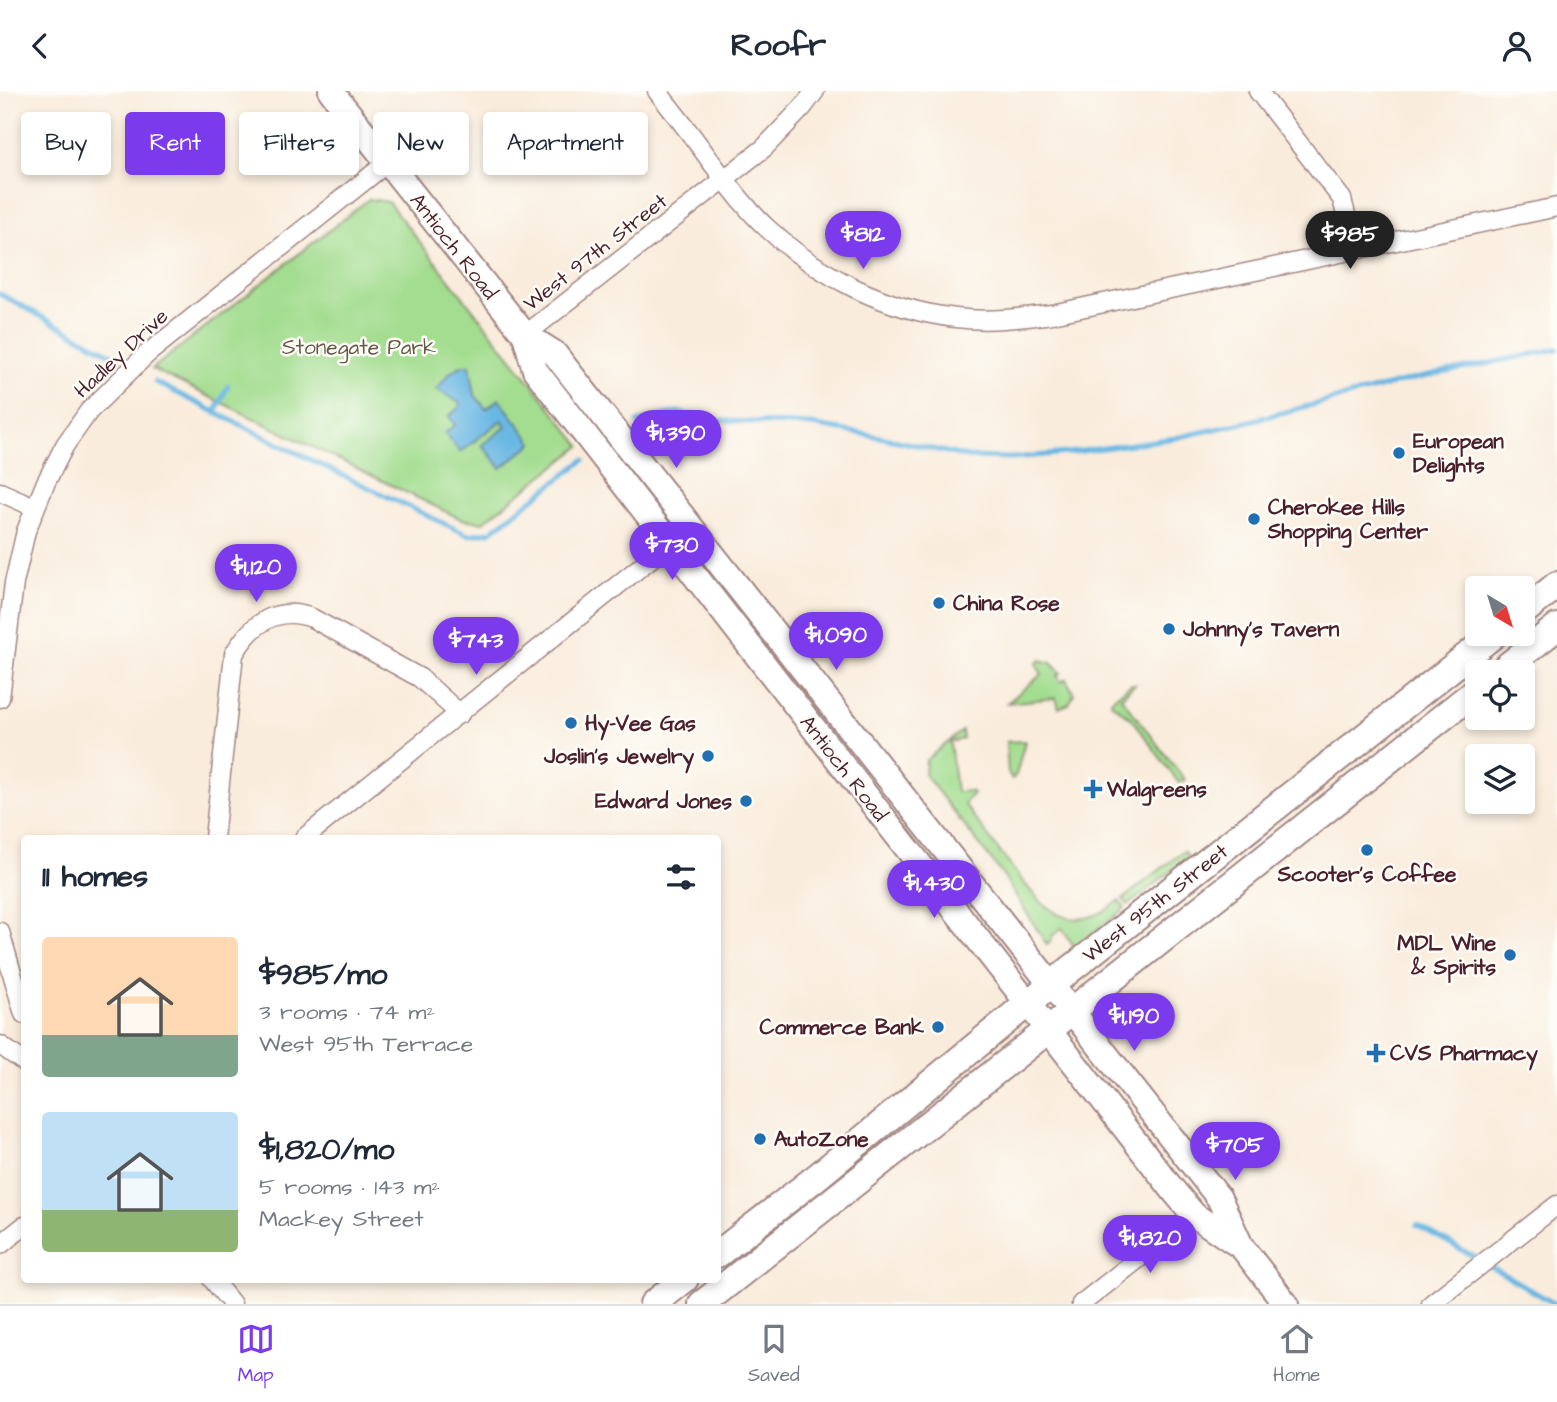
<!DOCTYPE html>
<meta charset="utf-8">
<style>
body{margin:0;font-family:"Architects Daughter",sans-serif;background:#f2f2f3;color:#1f2937;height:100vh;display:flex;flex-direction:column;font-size:26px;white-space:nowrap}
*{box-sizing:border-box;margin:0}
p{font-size:23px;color:#747a83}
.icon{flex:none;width:38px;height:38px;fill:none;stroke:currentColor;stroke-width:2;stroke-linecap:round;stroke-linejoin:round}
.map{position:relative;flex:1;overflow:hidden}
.details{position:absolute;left:21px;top:744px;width:700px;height:448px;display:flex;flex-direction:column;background:#fff;border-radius:7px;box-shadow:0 4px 10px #0003}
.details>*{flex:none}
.hud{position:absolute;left:21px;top:21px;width:700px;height:63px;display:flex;gap:14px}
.needle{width:46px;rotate:142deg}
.tools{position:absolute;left:1465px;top:485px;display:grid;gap:14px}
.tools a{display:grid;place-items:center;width:70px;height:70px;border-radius:7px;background:#fff;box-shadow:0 4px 10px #0003;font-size:35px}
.price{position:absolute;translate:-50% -60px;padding:0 16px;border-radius:24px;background:#7c3aed;color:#fff;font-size:23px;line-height:46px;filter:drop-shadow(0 2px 4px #0008)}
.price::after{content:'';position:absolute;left:50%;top:42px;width:21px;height:16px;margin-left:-10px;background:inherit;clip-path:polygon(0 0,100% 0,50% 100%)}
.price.selected{background:#222;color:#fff}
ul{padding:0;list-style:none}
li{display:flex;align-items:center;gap:21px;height:175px;padding:0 21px}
li span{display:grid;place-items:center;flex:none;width:196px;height:140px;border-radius:7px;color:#555}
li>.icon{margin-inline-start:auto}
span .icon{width:84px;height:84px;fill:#fffc;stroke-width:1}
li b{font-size:30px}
h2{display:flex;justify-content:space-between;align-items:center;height:84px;padding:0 21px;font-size:30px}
.tag{padding:0 24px;border-radius:7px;background:#fff;box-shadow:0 4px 10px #0003;font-size:24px;line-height:63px}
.tag.selected{background:#7c3aed;color:#fff}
header{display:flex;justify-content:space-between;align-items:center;height:91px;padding:0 21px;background:#fff;font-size:32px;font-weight:800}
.tabs{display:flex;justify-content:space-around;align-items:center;height:98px;border-top:2px solid #e0e1e3;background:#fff;font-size:19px;color:#747a83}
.tabs a{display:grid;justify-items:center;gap:4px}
.tabs .selected{color:#7c3aed}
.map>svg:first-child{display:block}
</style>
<header><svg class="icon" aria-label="back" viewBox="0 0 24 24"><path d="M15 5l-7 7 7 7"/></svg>Roofr<svg class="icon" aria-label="person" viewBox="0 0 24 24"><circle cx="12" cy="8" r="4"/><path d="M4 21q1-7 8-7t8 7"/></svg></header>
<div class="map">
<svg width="1557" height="1213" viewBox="0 0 1557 1213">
<rect width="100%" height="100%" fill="#fdfcf7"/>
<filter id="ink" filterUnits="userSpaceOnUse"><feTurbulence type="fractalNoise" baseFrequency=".0143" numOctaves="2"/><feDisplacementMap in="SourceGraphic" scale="14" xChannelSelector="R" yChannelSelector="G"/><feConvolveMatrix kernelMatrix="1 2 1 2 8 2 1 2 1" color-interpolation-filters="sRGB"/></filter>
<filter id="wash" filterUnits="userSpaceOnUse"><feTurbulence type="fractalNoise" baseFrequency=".00686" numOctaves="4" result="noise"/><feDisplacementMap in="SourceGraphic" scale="28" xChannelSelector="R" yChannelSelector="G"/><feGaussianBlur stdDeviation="1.57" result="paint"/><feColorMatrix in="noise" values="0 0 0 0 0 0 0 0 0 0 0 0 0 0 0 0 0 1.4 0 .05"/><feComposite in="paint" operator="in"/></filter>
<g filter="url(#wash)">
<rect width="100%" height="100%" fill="#f9ecdc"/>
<g fill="#a3dd8f" stroke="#767e5d" stroke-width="2">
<path d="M369 108 388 111 581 355 483 431 461 428 152 278Z"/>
<path d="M1040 569 1051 572 1061 582 1057 585 1061 591 1066 588 1074 603 1069 613 1059 617 1056 607 1007 612 1042 583 1036 573Z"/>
<path d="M1131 593H1135L1121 606 1185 689 1179 692 1131 627 1112 613 1111 609Z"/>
<path d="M962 640 963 648 950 651 956 701 970 700 973 702 964 713C979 734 995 754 1010 774 1041 814 1067 851 1119 810L1125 817 1075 857 1062 837 1051 846 1052 849 1047 854 1002 783 925 684 926 669Z"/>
<path d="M1025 650 1016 684 1012 688 1008 682 1006 651Z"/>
<path d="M1184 760 1189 766 1128 814 1123 808Z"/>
</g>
<path fill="#69b7e3" stroke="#5a6b87" stroke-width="2" d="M463 274H470L475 304 486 318 499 308 533 352 501 377 482 354 506 336 502 329 460 361 445 342 455 334 449 325 459 317 460 312 436 298 452 280Z"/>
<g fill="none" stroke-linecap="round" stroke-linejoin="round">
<g stroke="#69b7e3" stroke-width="5">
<path d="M0 203 111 263"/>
<path d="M155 291 321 374 468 444 490 441 584 369"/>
<path d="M215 322 228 295"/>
<path d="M638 331 677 321 709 329 812 334 880 346 968 366 1012 367 1068 362 1175 347 1238 333 1414 288 1557 258"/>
<path d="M1417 1134 1480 1169"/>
<path d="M1488 1174 1555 1213"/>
</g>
</g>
</g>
<g filter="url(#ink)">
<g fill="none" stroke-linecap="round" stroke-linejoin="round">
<g stroke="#a28684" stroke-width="21">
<g id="minor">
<path d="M657 0C676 24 694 47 712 72 729 94 746 118 767 137 818 185 886 219 956 227 988 231 1020 227 1052 223L1557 116"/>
<path d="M1258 0 1342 108 1355 159"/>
<path d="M525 244 764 57 803 16 815 0"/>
<path d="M0 401 34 416"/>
<path d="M0 607 14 492 26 440 46 391 65 354 89 320 147 263 388 71"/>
<path d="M214 747 234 563C252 532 277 514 312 527L420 587 460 623"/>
<path d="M304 747 670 452"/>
<path d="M0 841 24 923"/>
<path d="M0 954 24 971"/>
<path d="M0 1154 24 1135"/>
<path d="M212 1188 232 1213"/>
<path d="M1081 1213 1194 1124"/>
<path d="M1431 1213 1557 1114"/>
</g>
</g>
<g stroke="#a28684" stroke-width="28">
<g id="secondary">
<path d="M331 0 525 244 554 262 1219 1107 1241 1155 1286 1213"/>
<path d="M525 244 535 279 1173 1099 1194 1124 1240 1155"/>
</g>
</g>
<g stroke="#a28684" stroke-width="30">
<g id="primary">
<path d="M1522 522 1557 494"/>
<path d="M1500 581 1557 536"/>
<path d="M718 1163 818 1085 1028 912 1496 542"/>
<path d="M653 1213 685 1188"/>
<path d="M702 1213 1477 599"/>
</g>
</g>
<use href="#minor" stroke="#fff" stroke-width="18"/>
<use href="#secondary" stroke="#fff" stroke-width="24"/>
<use href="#primary" stroke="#fff" stroke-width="26"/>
</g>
</g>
<g fill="#1f6fb2" stroke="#fdfcf7" stroke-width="2.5">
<circle cx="1399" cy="362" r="7"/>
<circle cx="1254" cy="428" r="7"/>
<circle cx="939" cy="512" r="7"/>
<circle cx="1169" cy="538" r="7"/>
<circle cx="571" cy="632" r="7"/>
<circle cx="708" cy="665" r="7"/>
<path d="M1089.5 687.5h7v7h7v7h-7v7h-7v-7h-7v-7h7z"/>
<circle cx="746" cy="710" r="7"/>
<circle cx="1367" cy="759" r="7"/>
<circle cx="1510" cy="864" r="7"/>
<circle cx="938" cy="936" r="7"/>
<path d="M1372.5 951.5h7v7h7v7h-7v7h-7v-7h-7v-7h7z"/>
<circle cx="760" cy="1048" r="7"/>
</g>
<g text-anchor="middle" stroke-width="5" stroke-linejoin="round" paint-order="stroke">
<g font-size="21" fill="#4a1f2b" stroke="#fdfcf7">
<text transform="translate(454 155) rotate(52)" y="7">Antioch Road</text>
<text transform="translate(595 161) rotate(-38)" y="7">West 97th Street</text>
<text transform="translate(121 262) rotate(-43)" y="7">Hadley Drive</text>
<text transform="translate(844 677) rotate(52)" y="7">Antioch Road</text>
<text transform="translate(1155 812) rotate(-38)" y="7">West 95th Street</text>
</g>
<g font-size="21" fill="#655849" stroke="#fdfcf7">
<text x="359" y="263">Stonegate Park</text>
</g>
<g font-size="21" font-weight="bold" fill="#4a1f2b" stroke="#fdfcf7" text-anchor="start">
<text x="1413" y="357">European<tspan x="1413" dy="24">Delights</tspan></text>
<text x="1268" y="423">Cherokee Hills<tspan x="1268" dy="24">Shopping Center</tspan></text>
<text x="953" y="519">China Rose</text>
<text x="1183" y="545">Johnny's Tavern</text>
<text x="585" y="639">Hy-Vee Gas</text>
<text x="694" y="672" text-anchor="end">Joslin's Jewelry</text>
<text x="1107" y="705">Walgreens</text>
<text x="732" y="717" text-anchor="end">Edward Jones</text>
<text x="1367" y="790" text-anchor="middle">Scooter's Coffee</text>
<text x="1496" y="859" text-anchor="end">MDL Wine<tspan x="1496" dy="24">&amp; Spirits</tspan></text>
<text x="924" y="943" text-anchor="end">Commerce Bank</text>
<text x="1390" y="969">CVS Pharmacy</text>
<text x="774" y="1055">AutoZone</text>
</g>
</g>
</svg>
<div class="tools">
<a><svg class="needle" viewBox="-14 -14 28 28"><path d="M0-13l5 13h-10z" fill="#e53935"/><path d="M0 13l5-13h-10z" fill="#747a83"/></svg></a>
<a><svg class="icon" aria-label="locate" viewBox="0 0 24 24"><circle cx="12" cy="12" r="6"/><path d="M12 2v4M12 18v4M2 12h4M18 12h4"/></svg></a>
<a><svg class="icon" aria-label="layers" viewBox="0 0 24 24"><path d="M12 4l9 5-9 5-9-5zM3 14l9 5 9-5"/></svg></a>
</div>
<b class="price" style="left:863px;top:180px">$812</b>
<b class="price selected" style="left:1350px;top:180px">$985</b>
<b class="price" style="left:676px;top:379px">$1,390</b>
<b class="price" style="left:672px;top:491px">$730</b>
<b class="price" style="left:256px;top:513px">$1,120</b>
<b class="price" style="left:836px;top:581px">$1,090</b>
<b class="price" style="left:476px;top:586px">$743</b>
<b class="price" style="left:934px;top:829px">$1,430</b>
<b class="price" style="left:1134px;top:962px">$1,190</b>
<b class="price" style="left:1235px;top:1091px">$705</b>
<b class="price" style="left:1150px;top:1184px">$1,820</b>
<div class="hud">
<a class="tag">Buy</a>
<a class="tag selected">Rent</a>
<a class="tag">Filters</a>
<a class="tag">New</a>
<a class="tag">Apartment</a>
</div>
<section class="details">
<h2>11 homes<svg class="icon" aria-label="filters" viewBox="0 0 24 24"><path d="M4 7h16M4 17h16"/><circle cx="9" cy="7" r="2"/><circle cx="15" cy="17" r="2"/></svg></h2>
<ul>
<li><span style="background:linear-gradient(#ffd9b3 70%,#7fa58c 0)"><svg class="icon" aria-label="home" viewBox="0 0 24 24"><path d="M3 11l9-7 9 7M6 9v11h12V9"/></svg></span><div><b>$985/mo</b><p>3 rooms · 74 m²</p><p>West 95th Terrace</p></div></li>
<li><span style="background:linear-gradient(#bfe0f5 70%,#8fb573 0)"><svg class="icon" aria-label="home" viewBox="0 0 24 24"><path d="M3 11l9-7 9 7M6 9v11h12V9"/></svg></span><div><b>$1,820/mo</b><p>5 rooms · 143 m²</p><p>Mackey Street</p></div></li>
</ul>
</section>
</div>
<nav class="tabs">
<a class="selected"><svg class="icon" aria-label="map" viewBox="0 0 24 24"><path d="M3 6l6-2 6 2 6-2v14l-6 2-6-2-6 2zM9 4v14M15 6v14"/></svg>Map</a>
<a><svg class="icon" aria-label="saved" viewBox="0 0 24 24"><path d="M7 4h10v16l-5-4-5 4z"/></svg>Saved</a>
<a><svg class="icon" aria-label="home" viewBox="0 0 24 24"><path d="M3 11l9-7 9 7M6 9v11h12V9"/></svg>Home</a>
</nav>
